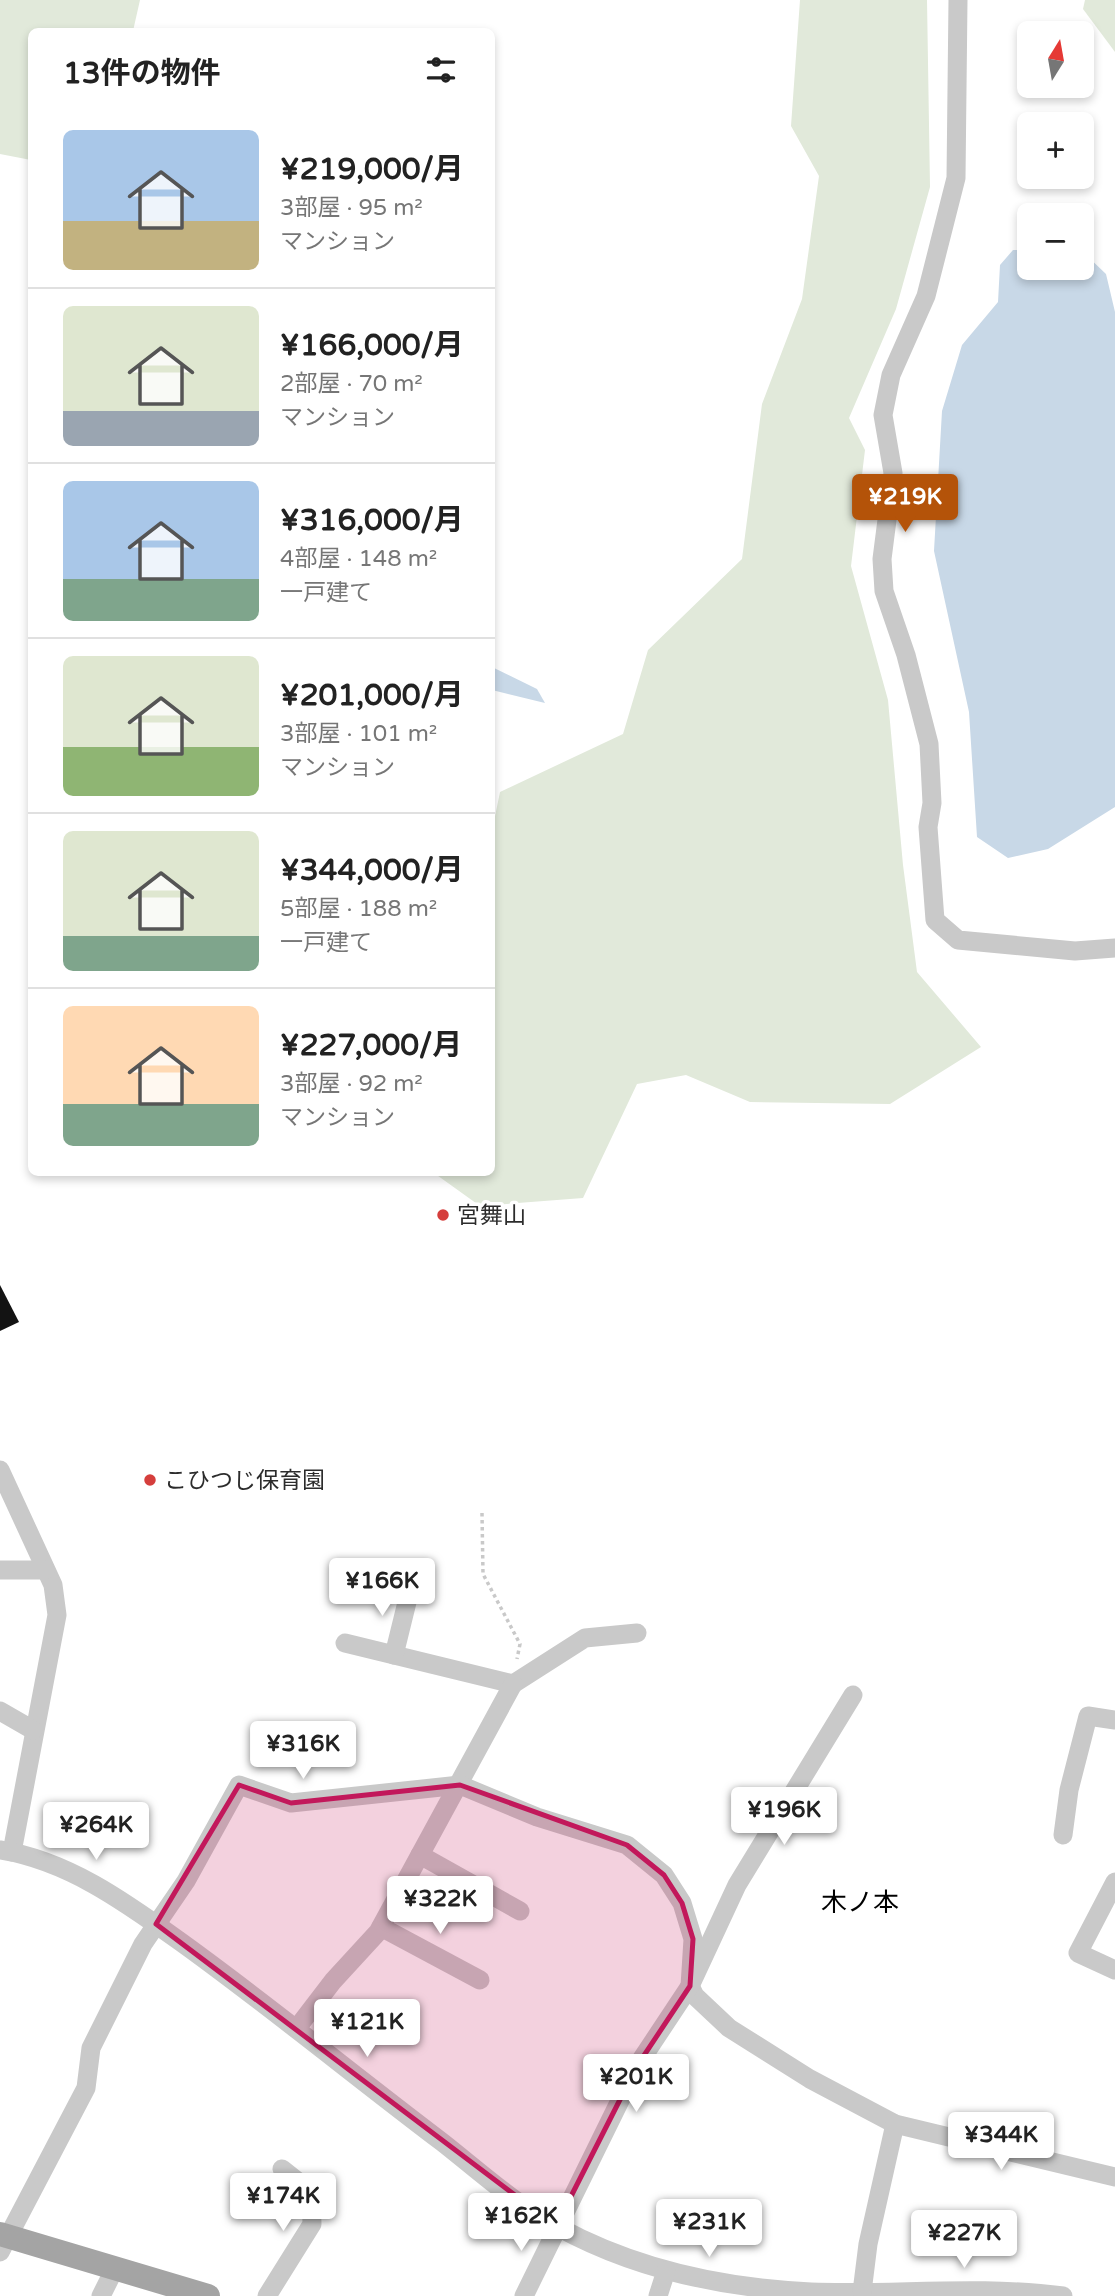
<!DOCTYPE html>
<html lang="ja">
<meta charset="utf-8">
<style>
body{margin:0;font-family:"Varela Round","Noto Sans JP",sans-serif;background:#f6f6f6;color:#222;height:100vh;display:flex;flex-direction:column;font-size:26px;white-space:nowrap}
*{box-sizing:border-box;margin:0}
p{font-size:23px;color:#767676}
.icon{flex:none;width:38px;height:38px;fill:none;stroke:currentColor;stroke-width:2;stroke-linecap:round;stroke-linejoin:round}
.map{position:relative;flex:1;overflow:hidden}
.panel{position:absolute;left:28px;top:28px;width:467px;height:1148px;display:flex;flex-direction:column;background:#fff;border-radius:10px;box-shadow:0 4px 10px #0003}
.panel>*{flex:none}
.needle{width:46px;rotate:11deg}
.controls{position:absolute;left:1017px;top:21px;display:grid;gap:14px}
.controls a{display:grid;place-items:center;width:77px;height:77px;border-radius:10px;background:#fff;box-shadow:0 4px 10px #0003;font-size:35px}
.price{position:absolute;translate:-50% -60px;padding:0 16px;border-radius:7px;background:#fff;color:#222;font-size:23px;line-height:46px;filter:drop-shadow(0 2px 4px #0008)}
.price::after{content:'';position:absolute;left:50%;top:42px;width:21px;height:16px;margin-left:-10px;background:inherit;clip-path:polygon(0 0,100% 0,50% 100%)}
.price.selected{background:#b45309;color:#fff}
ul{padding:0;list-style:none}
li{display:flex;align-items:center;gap:21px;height:175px;padding:0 35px}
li+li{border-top:2px solid #e0e0e0}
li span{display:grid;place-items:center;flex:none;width:196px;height:140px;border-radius:10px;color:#555}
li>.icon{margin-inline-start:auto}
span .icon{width:84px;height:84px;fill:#fffc;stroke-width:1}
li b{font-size:30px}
h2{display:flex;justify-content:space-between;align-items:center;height:84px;padding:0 35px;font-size:30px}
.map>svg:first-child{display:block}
</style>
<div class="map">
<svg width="1115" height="2296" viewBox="0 0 1115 2296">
<rect width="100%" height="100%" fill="#fff"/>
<g fill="#e1e9da">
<path d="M0 0H140L133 31 32 32 31 160 0 154Z"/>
<path d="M800 0H927L930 187 896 309 849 418 865 450 851 566 888 700 903 865 917 972 981 1047 890 1104 750 1102 686 1075 637 1084 583 1198 480 1206 434 1173 492 1172V831L500 792 623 734 648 650 742 559 762 404 802 299 819 176 791 126Z"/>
<path d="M1085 0H1115V52L1083 9Z"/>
</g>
<g fill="#c8d8e7">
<path d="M1013 250H1029V268H1082V251L1106 274 1115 312V807L1048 849 1008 858 977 837 969 712 934 551 942 411 962 345 998 302 1000 265Z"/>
<path d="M492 667 537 689 545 703 492 690Z"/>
</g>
<path fill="#131313" d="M0 1285 19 1322 0 1331Z"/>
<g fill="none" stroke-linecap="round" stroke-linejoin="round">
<path stroke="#c9c9c9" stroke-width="3.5" stroke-dasharray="3.5 3.5" stroke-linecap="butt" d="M482 1513 483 1574 520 1644 517 1659"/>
<g stroke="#c9c9c9" stroke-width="19">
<path d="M958 0 956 178 926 296 891 375 883 415 893 473 882 559 884 591 906 655 929 744 932 803 928 827 935 920 958 940 1075 951 1115 948"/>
<path d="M0 1470 53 1585 57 1615 12 1852"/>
<path d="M0 1570H45"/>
<path d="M345 1643 513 1684 585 1638 637 1633"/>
<path d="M394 1655 410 1590"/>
<path d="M0 1711 33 1730"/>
<path d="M1063 1835 1069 1790 1088 1716 1115 1720"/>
<path d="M0 1850C70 1861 129 1905 185 1945 272 2008 356 2077 442 2142 479 2171 516 2205 558 2227 635 2269 724 2288 811 2292 896 2295 978 2285 1063 2296"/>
<path d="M420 1855 520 1911"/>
<path d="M1115 1882 1078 1953 1115 1970"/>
<path d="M381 1927 480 1980"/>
<path d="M297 2028 333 1981 378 1932 513 1684"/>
<path d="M0 2252 86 2088 91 2048 143 1944 186 1881 239 1785 291 1803 460 1785 537 1817 627 1845 664 1875 682 1903 693 1939 690 1986 695 1996 729 2028 810 2079 895 2124 1115 2177"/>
<path d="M862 2292 868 2244 895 2124"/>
<path d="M101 2296 115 2268"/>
<path d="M267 2296 312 2224 311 2192 282 2169"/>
<path d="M524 2296 637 2066 690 1986 737 1885 853 1695"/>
<path d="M658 2296 666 2271"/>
</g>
<path stroke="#a4a4a4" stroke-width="24" d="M0 2234 208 2296"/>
</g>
<path fill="#c2185b" fill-opacity="0.2" stroke="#c2185b" stroke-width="5" stroke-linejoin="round" d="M239 1785 291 1803 460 1785 627 1845 664 1875 682 1903 693 1939 690 1986 637 2066 556 2226 156 1924Z"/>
<g fill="#d53e3c" stroke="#fff" stroke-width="2.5">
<circle cx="443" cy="1215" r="7"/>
<circle cx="150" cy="1480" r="7"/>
</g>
<g text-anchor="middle" stroke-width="7" stroke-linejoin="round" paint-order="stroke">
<g font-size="23" fill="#2c2c2c" stroke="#fff" text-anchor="start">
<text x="457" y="1223">宮舞山</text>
<text x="164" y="1488">こひつじ保育園</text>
</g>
<g font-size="26" fill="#000" stroke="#fff">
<text x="860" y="1911">木ノ本</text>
</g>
</g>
</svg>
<div class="controls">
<a><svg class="needle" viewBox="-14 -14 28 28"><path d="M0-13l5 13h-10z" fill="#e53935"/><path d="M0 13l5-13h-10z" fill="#767676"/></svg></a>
<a>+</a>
<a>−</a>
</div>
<b class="price selected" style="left:905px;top:534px">¥219K</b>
<b class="price" style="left:382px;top:1618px">¥166K</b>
<b class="price" style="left:303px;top:1781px">¥316K</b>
<b class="price" style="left:784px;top:1847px">¥196K</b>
<b class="price" style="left:96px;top:1862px">¥264K</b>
<b class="price" style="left:440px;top:1936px">¥322K</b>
<b class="price" style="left:367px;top:2059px">¥121K</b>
<b class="price" style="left:636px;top:2114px">¥201K</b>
<b class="price" style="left:1001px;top:2172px">¥344K</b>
<b class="price" style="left:283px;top:2233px">¥174K</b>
<b class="price" style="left:521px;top:2253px">¥162K</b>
<b class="price" style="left:709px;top:2259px">¥231K</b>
<b class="price" style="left:964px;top:2270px">¥227K</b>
<section class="panel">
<h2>13件の物件<svg class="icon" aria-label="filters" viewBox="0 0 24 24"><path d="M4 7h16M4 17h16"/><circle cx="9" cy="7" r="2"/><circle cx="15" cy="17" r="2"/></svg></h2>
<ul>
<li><span style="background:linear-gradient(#a9c7e8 65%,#c2b280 0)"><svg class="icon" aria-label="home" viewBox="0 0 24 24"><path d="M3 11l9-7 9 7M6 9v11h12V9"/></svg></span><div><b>¥219,000/月</b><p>3部屋 · 95 m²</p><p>マンション</p></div></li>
<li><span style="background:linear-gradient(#dfe7d0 75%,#9aa5b1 0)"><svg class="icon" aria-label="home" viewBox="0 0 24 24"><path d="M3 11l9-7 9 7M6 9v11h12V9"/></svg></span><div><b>¥166,000/月</b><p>2部屋 · 70 m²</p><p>マンション</p></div></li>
<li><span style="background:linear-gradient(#a9c7e8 70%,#7fa58c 0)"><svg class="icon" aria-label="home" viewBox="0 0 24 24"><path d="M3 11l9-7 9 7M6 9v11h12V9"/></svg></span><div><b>¥316,000/月</b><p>4部屋 · 148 m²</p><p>一戸建て</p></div></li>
<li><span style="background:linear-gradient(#dfe7d0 65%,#8fb573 0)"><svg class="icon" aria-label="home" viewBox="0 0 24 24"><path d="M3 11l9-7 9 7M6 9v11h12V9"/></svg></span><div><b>¥201,000/月</b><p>3部屋 · 101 m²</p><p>マンション</p></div></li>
<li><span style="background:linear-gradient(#dfe7d0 75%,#7fa58c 0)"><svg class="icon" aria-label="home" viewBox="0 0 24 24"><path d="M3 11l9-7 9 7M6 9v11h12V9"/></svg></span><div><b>¥344,000/月</b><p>5部屋 · 188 m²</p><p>一戸建て</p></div></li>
<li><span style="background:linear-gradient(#ffd9b3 70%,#7fa58c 0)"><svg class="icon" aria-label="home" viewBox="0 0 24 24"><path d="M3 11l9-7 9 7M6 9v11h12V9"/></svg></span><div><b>¥227,000/月</b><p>3部屋 · 92 m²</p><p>マンション</p></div></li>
</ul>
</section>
</div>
